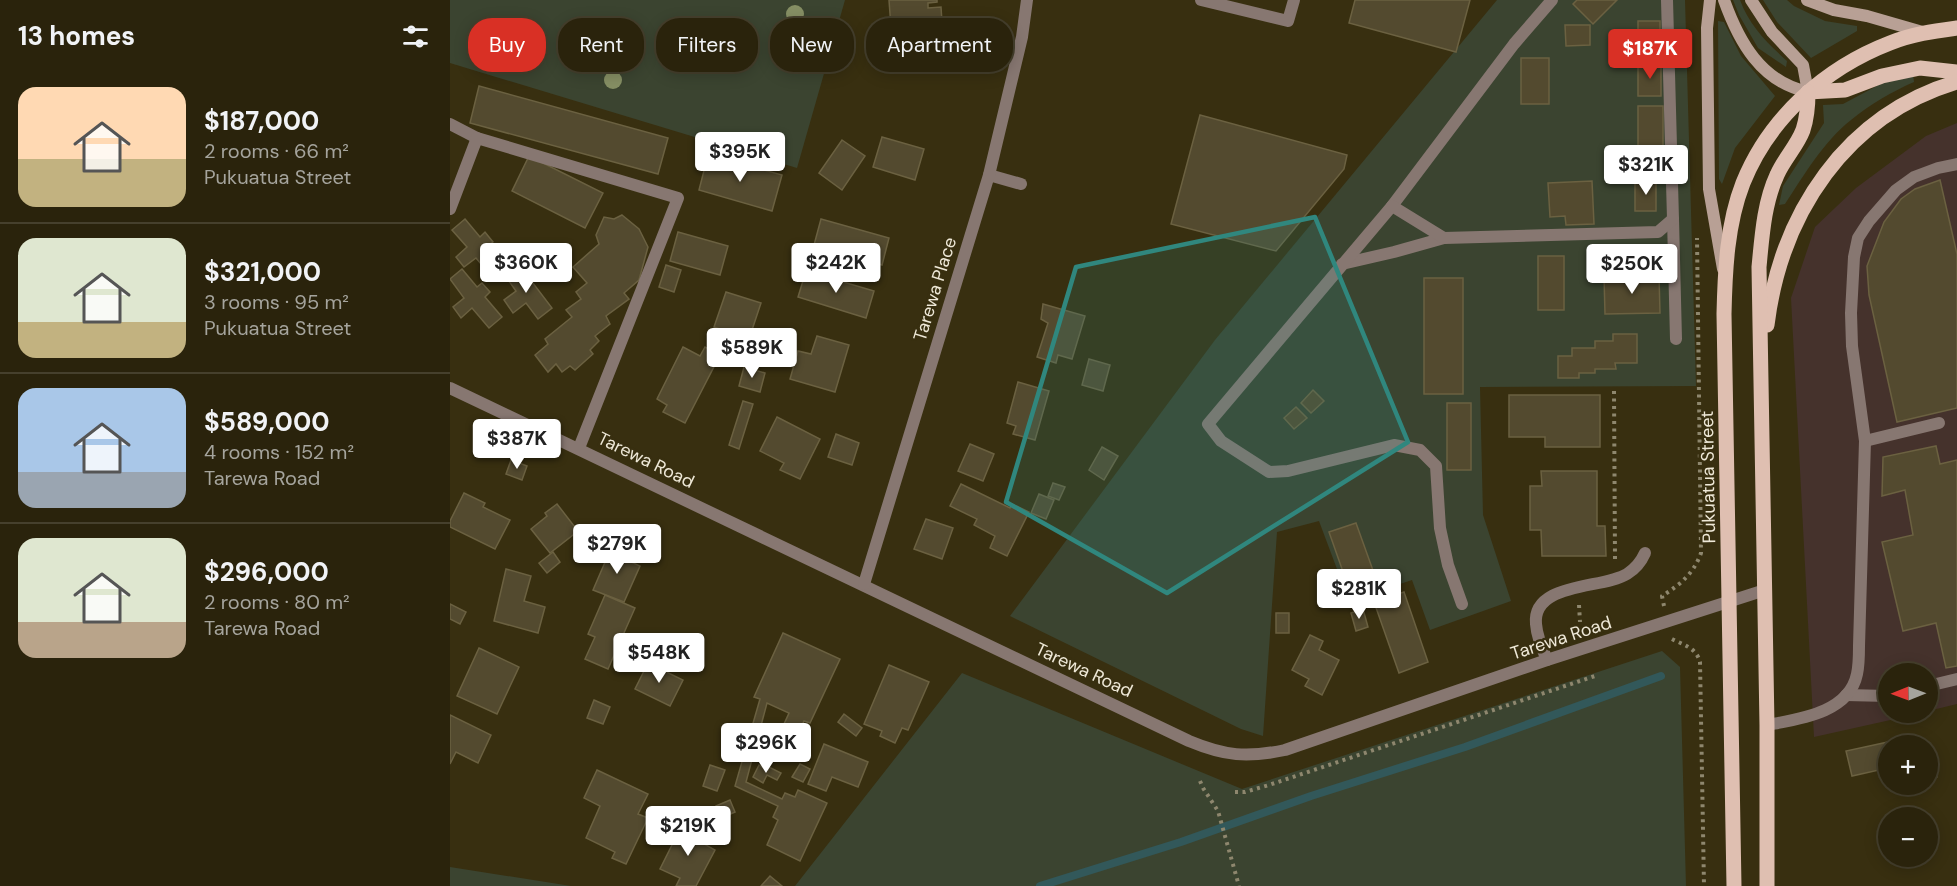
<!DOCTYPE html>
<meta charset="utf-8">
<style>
body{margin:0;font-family:"DM Sans",sans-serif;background:#322b15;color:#f1f3f6;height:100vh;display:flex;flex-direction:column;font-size:22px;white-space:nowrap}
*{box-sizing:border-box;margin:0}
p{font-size:20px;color:#a5a49d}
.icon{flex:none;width:33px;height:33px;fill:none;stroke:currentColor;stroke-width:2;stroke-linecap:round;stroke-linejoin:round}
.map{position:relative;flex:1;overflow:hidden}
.panel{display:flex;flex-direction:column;background:#2a230c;width:450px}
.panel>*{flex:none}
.guide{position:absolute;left:18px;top:18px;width:570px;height:54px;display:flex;gap:12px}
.needle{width:39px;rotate:269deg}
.tools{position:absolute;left:1428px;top:663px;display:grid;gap:12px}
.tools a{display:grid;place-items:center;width:60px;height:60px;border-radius:50%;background:#2a230c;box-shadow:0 3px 15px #0003,0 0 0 2px #46402d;font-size:30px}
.price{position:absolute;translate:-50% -51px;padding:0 14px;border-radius:6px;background:#fff;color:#222;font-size:20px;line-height:39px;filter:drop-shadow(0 2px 3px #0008)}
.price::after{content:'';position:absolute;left:50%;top:36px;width:18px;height:14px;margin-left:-9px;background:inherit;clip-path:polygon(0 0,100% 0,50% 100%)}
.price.current{background:#d93025;color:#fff}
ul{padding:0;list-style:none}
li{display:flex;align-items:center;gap:18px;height:150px;padding:0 18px}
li+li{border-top:2px solid #46402d}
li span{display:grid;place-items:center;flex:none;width:168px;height:120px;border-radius:18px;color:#555}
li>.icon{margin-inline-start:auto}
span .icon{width:72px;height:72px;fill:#fffc;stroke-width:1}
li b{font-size:26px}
h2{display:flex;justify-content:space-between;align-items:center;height:72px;padding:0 18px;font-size:26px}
.pill{padding:0 21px;border-radius:24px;background:#2a230c;box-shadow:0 3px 15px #0003,0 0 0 2px #46402d;font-size:21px;line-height:54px}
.pill.current{background:#d93025;color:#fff}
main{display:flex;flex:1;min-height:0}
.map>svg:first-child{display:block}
</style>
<main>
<section class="panel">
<h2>13 homes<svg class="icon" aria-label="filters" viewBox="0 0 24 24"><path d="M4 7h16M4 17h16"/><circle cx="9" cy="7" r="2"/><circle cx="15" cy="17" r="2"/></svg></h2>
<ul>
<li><span style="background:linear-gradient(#ffd9b3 60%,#c2b280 0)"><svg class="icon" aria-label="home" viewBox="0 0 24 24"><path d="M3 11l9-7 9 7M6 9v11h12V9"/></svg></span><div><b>$187,000</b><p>2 rooms · 66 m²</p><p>Pukuatua Street</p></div></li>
<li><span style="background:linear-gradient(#dfe7d0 70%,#c2b280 0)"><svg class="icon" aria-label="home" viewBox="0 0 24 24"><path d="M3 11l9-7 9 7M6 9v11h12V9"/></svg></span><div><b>$321,000</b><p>3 rooms · 95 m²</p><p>Pukuatua Street</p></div></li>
<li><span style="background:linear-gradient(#a9c7e8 70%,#9aa5b1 0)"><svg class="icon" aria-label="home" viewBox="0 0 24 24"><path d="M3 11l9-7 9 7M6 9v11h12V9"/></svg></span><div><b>$589,000</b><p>4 rooms · 152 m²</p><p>Tarewa Road</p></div></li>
<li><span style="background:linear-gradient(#dfe7d0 70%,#b9a48a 0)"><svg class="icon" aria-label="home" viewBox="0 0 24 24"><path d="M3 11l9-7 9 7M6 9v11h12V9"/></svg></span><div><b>$296,000</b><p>2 rooms · 80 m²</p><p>Tarewa Road</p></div></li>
</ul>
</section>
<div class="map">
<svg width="1507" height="886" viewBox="0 0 1507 886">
<rect width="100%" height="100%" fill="#382f10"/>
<path fill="#45322c" d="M1507 123V704L1478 711V674H1438V712L1472 713 1364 737 1341 298 1365 227 1406 188 1476 136Z"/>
<g fill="#3b4430">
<path d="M0 0H395L347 168 0 63Z"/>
<path d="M1047 0H1235L1246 386 1030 387 1033 515 1061 601 980 630 962 580 899 601 869 521 827 532 813 736 791 729 560 616 765 340Z"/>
<path d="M1283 0H1290C1299 25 1317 43 1337 61L1336 67 1308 48 1289 15Z"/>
<path d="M1313 0H1337L1344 6 1375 21 1407 26V31L1361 58 1327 22Z"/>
<path d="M1268 21 1274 22 1291 56 1325 96 1285 148 1272 184 1269 179Z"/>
<path d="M1463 74 1464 82C1443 91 1419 105 1401 120 1374 141 1354 175 1335 204L1329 205 1333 186 1374 123 1373 105 1393 104 1438 80Z"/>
<path d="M1212 651 1230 667 1236 886H345L512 673 792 789Z"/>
<path d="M0 867 121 886H0Z"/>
</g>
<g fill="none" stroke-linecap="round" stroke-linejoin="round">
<path stroke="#32585a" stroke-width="8" d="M590 886 731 842 861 796 1015 747 1211 676"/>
</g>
<g fill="#534a2f" stroke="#6b6141" stroke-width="1.5">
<path d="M439 0H487V2L478 3V8L491 7 493 37 481 38 482 53 443 56Z"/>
<path d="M905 0H1020L1006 52 899 23Z"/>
<path d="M1127 0H1167L1143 24 1123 4Z"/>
<rect x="1188" y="21" width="22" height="32"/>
<path d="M1115 25H1140V45L1116 46Z"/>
<rect x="1071" y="58" width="28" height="46"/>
<rect x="1188" y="65" width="23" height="31"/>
<path d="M29 86 218 138 208 174 20 123Z"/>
<rect x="1188" y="106" width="25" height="49"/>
<path d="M750 115 897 155 894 169 826 251 721 224Z"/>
<path d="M432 137 474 149 465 180 423 167Z"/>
<path d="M392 140 415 156 392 190 369 173Z"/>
<path d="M258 155 332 175 322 211 249 190Z"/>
<path d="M79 156 153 193 135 228 62 191Z"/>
<path d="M1490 180 1507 254V408L1447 422 1419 295 1417 266 1434 222 1451 199 1465 189Z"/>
<path d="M1142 181 1144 224 1116 225 1115 216 1100 217 1098 183Z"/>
<rect x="1185" y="182" width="21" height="29"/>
<path d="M172 215 189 229 198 247 189 280 174 293 179 299 156 316 160 324 145 336 149 341 140 350 143 354 125 370 120 366 112 372 106 364 98 372 85 355 98 344 95 339 122 317 116 310 131 299 126 292 137 283 123 267 149 244 146 235 154 217 164 219Z"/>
<path d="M15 219 30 237 35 232 43 242 38 246 55 266 42 277 26 258 14 267 6 257 17 247 2 230Z"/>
<path d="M371 219 439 238 432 265 364 245Z"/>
<path d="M228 232 278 246 270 275 220 261Z"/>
<rect x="1088" y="256" width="26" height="54"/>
<path d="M216 265 231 270 224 292 209 287Z"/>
<path d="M70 266 102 308 88 319 76 303 63 313 54 300 66 291 56 277Z"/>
<path d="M12 269 27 287 32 283 40 292 35 297 52 317 39 328 22 308 11 318 3 307 14 298 0 279Z"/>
<path d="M356 271 424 291 416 318 348 297Z"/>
<path d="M1209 275 1210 313 1155 314 1154 276Z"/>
<rect x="974" y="278" width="39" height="116"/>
<path d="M276 292 311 303 299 339 264 327Z"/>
<path d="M593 304 635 316 622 359 608 355 606 363 587 357 598 323 591 319Z"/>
<path d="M1163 334H1187V363H1165L1166 369H1145V373H1129V378H1108V356H1122V348H1145V341H1163Z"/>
<path d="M367 336 399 345 385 392 340 379 348 351 361 354Z"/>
<path d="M233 347 250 356 255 347 270 355 235 423 213 412 217 405 207 399Z"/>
<path d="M639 359 660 365 653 391 632 385Z"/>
<path d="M294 367 315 373 310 392 289 386Z"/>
<path d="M568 382 599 391 585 440 563 434 566 426 557 423Z"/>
<path d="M863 390 874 401 861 413 851 403Z"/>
<path d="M1059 395H1150V447H1095V437H1059Z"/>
<path d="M293 401 303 404 289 449 279 445Z"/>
<rect x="997" y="403" width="24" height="67"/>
<path d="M846 407 857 418 844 429 834 418Z"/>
<path d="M327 417 370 439 350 479 330 470 334 463 310 451Z"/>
<path d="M386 434 409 443 402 465 378 457Z"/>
<path d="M520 444 544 454 533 481 508 471Z"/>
<path d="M1486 446 1490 464 1507 460V666L1496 668 1486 623 1453 631 1432 542 1463 535 1455 490 1432 496 1433 457Z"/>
<path d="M652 447 668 456 654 480 639 470Z"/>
<path d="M61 460 77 466 72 480 56 474Z"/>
<path d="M1091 471H1147V526H1155L1156 556H1092L1091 530H1080V486H1092Z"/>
<path d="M603 483 615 487 609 500 598 496Z"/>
<path d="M511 484 560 508 562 504 579 512 557 556 540 548 545 536 524 525 527 519 500 506Z"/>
<path d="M14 493 35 503 33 507 60 520 45 549 0 527V521Z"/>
<path d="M589 494 604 500 596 519 581 513Z"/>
<path d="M107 504 128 531 100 553 81 529 97 516 95 513Z"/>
<path d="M476 519 503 528 492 559 464 549Z"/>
<path d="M906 523 925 576 898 586 879 532Z"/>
<path d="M162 546 182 555 179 561 190 566 174 602 143 590Z"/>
<path d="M103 552 110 562 97 573 89 563Z"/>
<path d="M56 569 81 576 74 601 95 607 88 633 44 621Z"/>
<path d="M954 592 978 662 949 673 924 602Z"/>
<path d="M155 595 185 608 158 669 135 659 145 637 138 634Z"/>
<path d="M0 604 16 612 10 624 0 619Z"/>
<path d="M913 609 918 627 906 631 901 613Z"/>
<rect x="826" y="613" width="13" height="20"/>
<path d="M333 633 390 659 360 723 354 721 338 757 322 750 339 713 317 703 296 782 332 799 335 793 345 797 348 790 377 803 350 861 317 845 328 820 323 817 328 806 285 786 310 699 304 697Z"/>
<path d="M860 635 873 641 869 650 889 660 872 695 855 686 859 679 842 670Z"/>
<path d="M222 642 242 651 233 670 214 661Z"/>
<path d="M29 648 69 667 47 714 7 696Z"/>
<path d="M198 663 233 680 220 706 185 689Z"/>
<path d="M439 665 479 682 458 730 452 728 445 743 430 736 432 731 414 724Z"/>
<path d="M144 700 160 707 153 724 137 718Z"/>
<path d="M394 714 412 728 406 736 388 722Z"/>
<path d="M0 715 41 735 28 763 6 752 0 764Z"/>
<path d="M1452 739 1454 746H1438V768L1402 776 1396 751Z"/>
<path d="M374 744 418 762 408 787 382 777 376 791 358 784Z"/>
<path d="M350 764 360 769 353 782 342 777Z"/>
<path d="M1485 764 1487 777 1478 779V766Z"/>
<path d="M260 765 275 770 267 791 253 786Z"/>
<path d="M309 765 318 770 319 767 331 773 327 780 317 775 313 783 303 777Z"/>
<path d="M147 770 198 794 188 814 198 818 176 864 162 858 165 852 136 838 150 806 134 798Z"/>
<path d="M280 800 285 812 271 818 266 806Z"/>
<path d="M232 825 257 838 254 844 265 850 246 886H226L230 878 210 869Z"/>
<path d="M320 876 332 886H311Z"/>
</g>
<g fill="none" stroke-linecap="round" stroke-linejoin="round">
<g stroke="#8e876e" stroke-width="4" stroke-dasharray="3 4.5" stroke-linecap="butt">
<path d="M1164 391 1165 559"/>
<path d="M1129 605 1130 622"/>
<path d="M1214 606 1212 596C1230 585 1244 573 1251 553L1247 238"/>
<path d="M1222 639C1233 645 1246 647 1250 662L1254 886"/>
<path d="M750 781 753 788 768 811 789 886"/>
<path d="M785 792H795L819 785 1148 675"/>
</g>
<g stroke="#877771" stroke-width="12">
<path d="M751 0 838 21 844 0"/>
<path d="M0 124 27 138"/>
<path d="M539 175 571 184"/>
<path d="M942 206 1064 44 1102 0"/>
<path d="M0 209 27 138 228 198 129 448"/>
<path d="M1223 219 1226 339"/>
<path d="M892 264 944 252 994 238"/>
<path d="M1415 441 1489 423"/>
<path d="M1012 604 998 565 990 528 986 466 970 450 944 445 838 471 819 472 771 441 758 424 942 206 994 238 1208 232 1223 219 1217 0"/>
<path d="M1097 660C1092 648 1087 637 1086 624 1082 582 1153 589 1177 574 1185 569 1191 562 1195 553"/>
<path d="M1478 686 1507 679"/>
<path d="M1396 695 1438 696"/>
<path d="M1317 725C1349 719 1399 713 1407 674 1409 665 1409 655 1409 646L1415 441 1402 346 1401 313 1404 257 1408 238 1419 221 1446 190 1464 177 1488 168 1507 164"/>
</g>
<g stroke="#877771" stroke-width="12">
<path d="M0 388 739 741C775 756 797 758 835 750L1097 660 1315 590"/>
<path d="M414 584 539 175 572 37 577 0"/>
</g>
<g stroke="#b8a095" stroke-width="12">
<path d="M1260 0 1257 28 1259 189 1273 269"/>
<path d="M1274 0C1289 42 1311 82 1358 92L1353 65 1322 32 1301 0"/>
<path d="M1357 0 1384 10 1417 16 1476 33"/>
</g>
<g stroke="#dfbfb1" stroke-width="15">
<path d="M1358 92 1395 90 1432 76 1470 68 1507 72"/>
<path d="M1317 325C1331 213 1396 115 1507 82"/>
<path d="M1284 886 1274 314C1275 270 1277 224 1293 183 1319 118 1375 68 1440 43 1462 34 1485 31 1507 28"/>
<path d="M1317 886V725L1309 267C1312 236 1314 203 1327 175 1334 159 1347 146 1353 130 1357 118 1358 105 1358 92"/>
</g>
</g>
<g fill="#868f64">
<circle cx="345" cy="14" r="9"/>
<circle cx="163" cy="80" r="9"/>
</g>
<path fill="#30877e" fill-opacity="0.2" stroke="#30877e" stroke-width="4.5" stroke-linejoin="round" d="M865 217 958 442 717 593 556 502 626 267Z"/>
<g text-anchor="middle" stroke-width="5" stroke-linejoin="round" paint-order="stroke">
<g font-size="18" fill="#eee8d7" stroke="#382f10">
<text transform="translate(485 289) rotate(-73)" y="6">Tarewa Place</text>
<text transform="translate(196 460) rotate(26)" y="6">Tarewa Road</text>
<text transform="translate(1258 477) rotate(-91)" y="6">Pukuatua Street</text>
<text transform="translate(1111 638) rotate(-18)" y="6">Tarewa Road</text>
<text transform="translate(634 670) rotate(25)" y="6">Tarewa Road</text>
</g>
</g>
</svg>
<div class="tools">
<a><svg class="needle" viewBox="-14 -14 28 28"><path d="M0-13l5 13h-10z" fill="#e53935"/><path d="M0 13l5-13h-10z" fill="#a5a49d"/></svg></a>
<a>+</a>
<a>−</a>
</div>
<b class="price current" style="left:1200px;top:80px">$187K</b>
<b class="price" style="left:290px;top:183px">$395K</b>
<b class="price" style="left:1196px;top:196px">$321K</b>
<b class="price" style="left:76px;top:294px">$360K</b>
<b class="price" style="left:386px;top:294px">$242K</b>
<b class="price" style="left:1182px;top:295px">$250K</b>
<b class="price" style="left:302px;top:379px">$589K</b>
<b class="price" style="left:67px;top:470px">$387K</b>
<b class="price" style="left:167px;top:575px">$279K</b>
<b class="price" style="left:909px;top:620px">$281K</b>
<b class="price" style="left:209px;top:684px">$548K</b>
<b class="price" style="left:316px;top:774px">$296K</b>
<b class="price" style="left:238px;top:857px">$219K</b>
<div class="guide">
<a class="pill current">Buy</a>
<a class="pill">Rent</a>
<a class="pill">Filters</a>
<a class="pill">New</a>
<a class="pill">Apartment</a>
</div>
</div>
</main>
